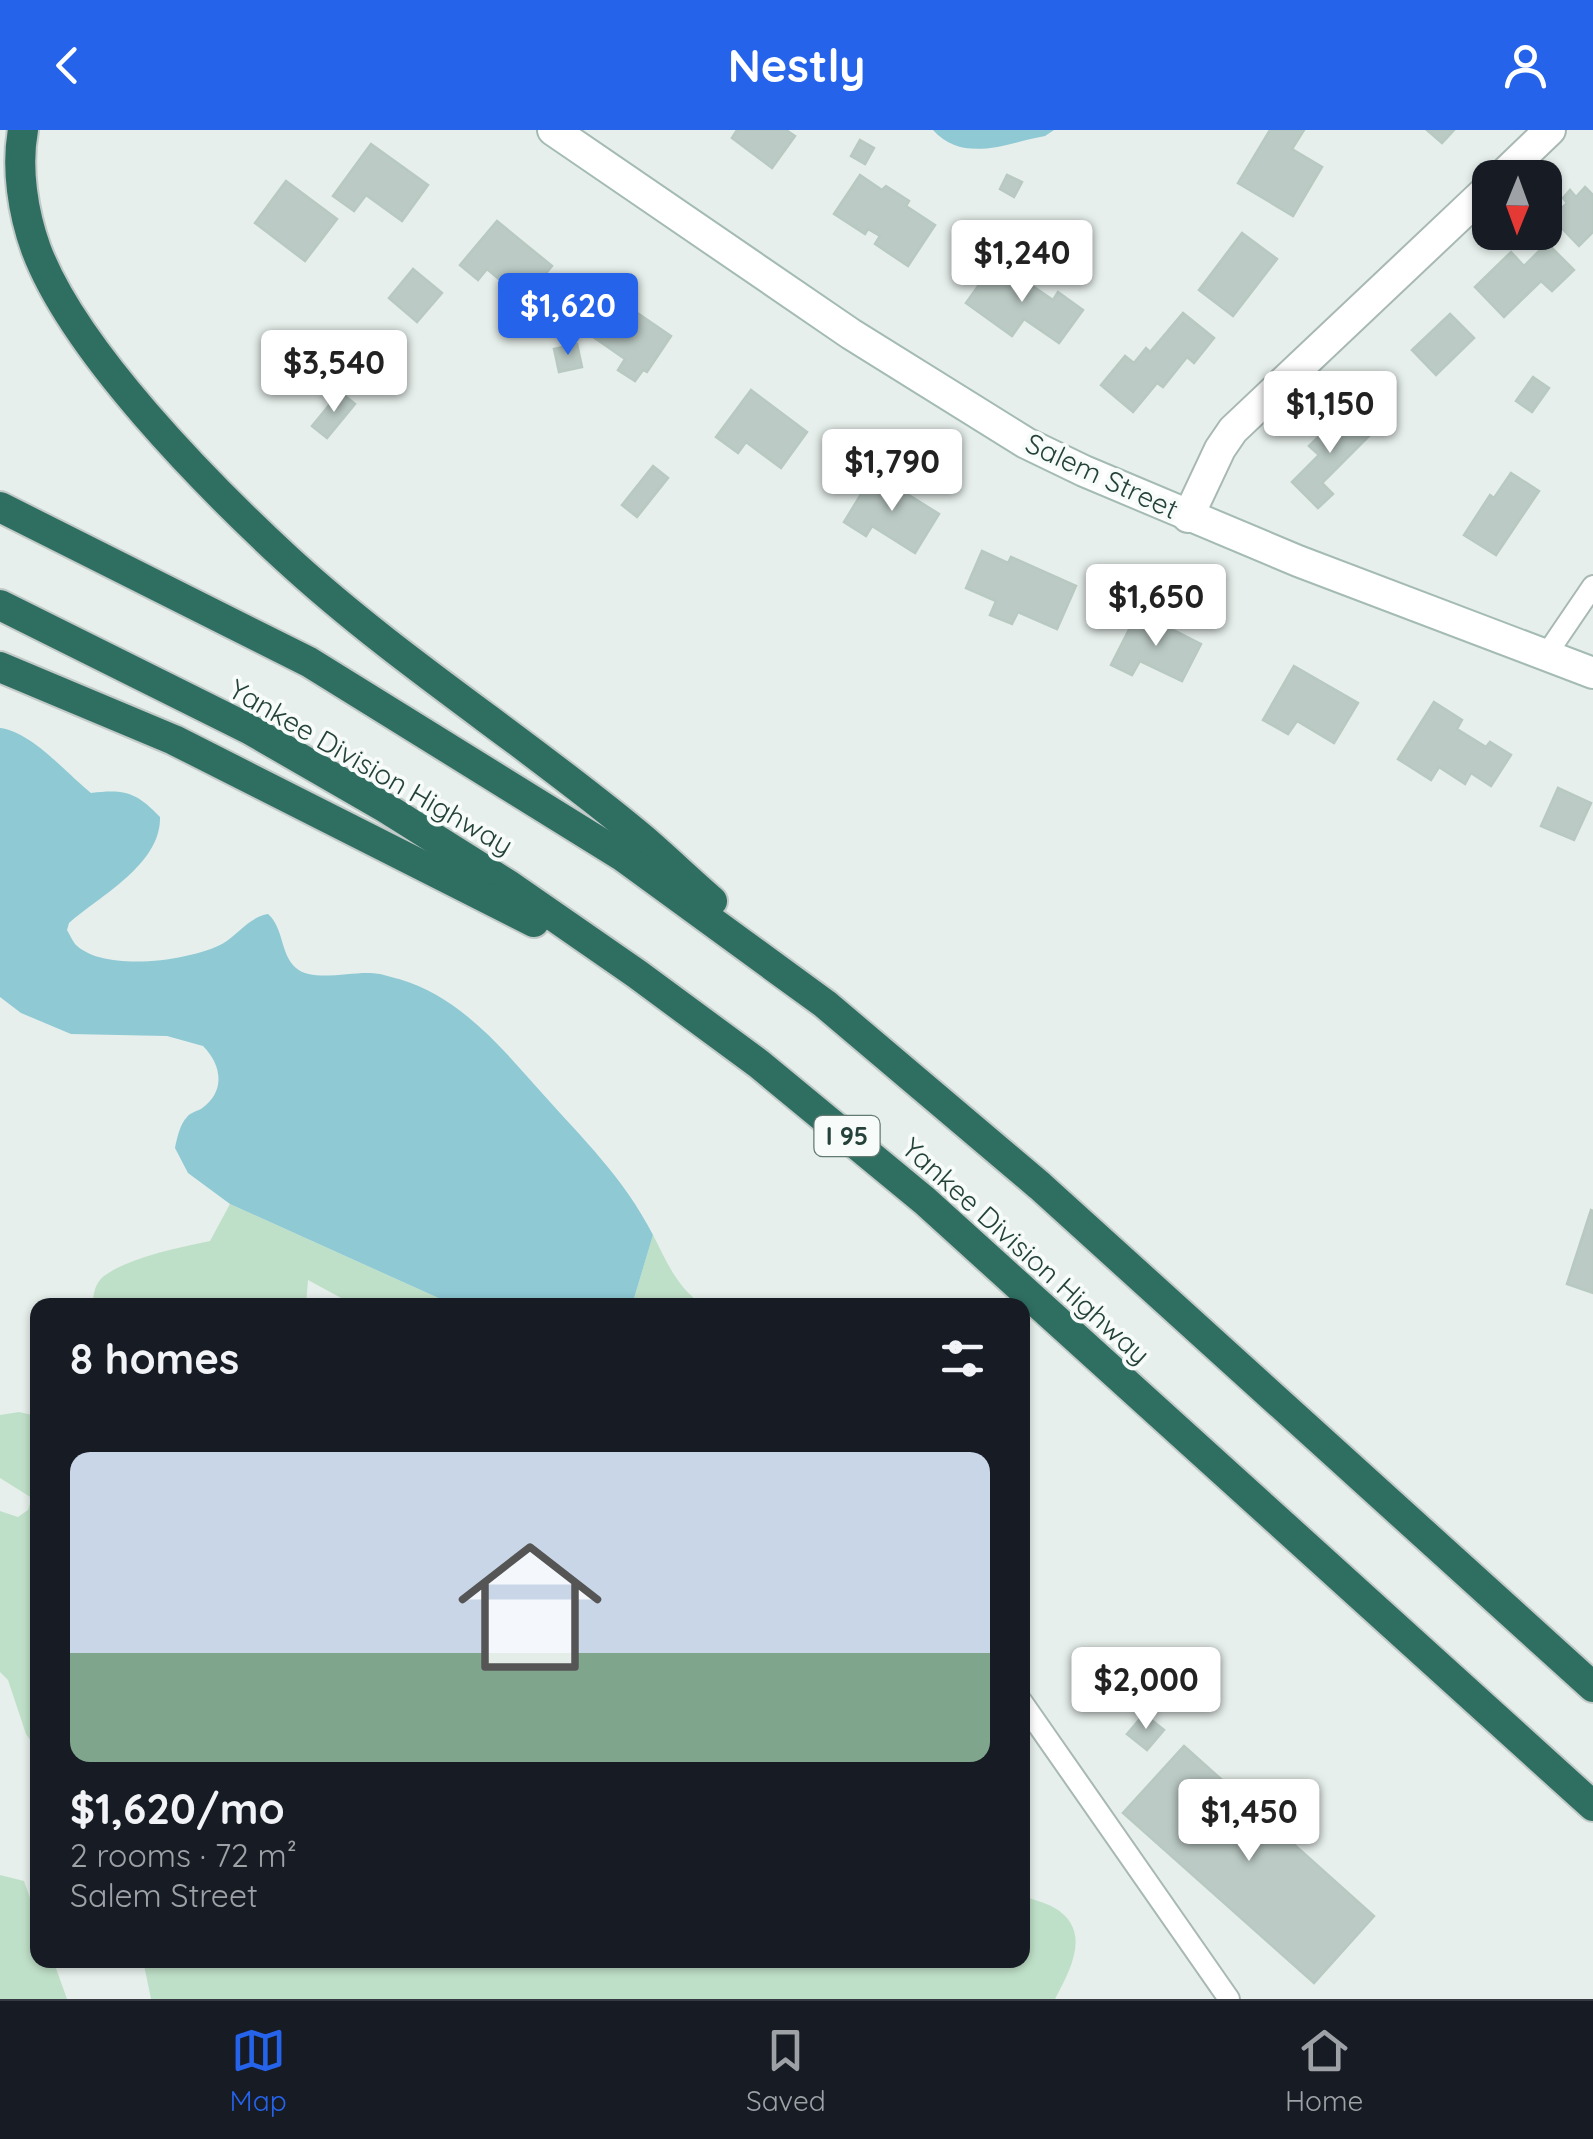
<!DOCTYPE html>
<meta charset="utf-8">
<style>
body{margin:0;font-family:Quicksand,sans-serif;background:#242831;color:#f1f3f6;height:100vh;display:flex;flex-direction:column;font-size:38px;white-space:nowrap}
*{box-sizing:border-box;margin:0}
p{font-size:32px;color:#9ea1a6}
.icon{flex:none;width:55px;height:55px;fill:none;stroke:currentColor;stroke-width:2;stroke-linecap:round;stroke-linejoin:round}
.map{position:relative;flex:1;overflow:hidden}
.sheet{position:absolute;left:30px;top:1168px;width:1000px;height:670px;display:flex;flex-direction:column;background:#171b24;border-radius:20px;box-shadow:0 2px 8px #0004}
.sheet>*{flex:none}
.needle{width:65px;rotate:181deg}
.tools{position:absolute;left:1472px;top:30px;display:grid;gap:20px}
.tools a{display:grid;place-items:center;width:90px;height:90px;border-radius:20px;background:#171b24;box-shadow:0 2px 8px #0004;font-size:50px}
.price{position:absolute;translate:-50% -85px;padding:0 22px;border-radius:10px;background:#fff;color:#222;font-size:32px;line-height:65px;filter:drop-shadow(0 2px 5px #0008)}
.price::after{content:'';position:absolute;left:50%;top:60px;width:30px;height:22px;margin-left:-15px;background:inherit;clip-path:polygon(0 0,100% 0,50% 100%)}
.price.current{background:#2563eb;color:#fff}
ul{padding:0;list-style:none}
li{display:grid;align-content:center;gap:20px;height:530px;padding:0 40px}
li+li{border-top:2px solid #363941}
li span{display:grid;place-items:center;height:310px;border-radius:20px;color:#555}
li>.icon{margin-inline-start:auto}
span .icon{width:180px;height:180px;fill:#fffc;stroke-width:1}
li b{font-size:42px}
h2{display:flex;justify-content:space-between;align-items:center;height:120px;padding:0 40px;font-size:42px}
header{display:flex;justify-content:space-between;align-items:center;height:130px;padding:0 40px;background:#2563eb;color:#fff;font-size:45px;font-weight:700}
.tabs{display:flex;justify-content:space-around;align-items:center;height:140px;border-top:2px solid #363941;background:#171b24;font-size:28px;color:#9ea1a6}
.tabs a{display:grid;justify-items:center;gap:5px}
.tabs .current{color:#2563eb}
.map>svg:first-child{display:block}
</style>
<header><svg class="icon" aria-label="back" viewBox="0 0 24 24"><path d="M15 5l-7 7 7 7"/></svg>Nestly<svg class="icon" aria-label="person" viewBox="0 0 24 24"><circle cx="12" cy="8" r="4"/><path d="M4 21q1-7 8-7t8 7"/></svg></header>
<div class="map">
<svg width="1593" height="1869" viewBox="0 0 1593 1869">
<rect width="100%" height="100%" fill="#e6efeb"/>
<g fill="#bfe0c8">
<path d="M230 1074 454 1175H354L308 1150 306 1175H93C93 1164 95 1153 104 1146 130 1127 178 1118 210 1111Z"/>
<path d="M653 1105C667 1132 677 1158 703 1175H632Z"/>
<path d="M19 1282 37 1286V1620L26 1604 8 1550 0 1542V1381L18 1387 28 1380 32 1368 0 1348V1285Z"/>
<path d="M0 1745 24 1751 37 1788 38 1830H53L67 1869H0Z"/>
<path d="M1023 1765C1032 1770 1044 1772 1053 1777 1093 1799 1071 1839 1055 1869H151L143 1830H1022Z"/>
</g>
<g fill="#8ec9d4">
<path d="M933 0H1054L1045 6C1006 13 964 34 933 0Z"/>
<path d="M0 598C32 602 66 643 91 663 125 659 136 662 160 687 161 734 101 765 69 793L67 800C70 805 72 810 75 814 103 843 190 831 222 814 238 805 249 787 268 784 284 798 280 824 296 838 312 852 349 842 370 843 380 843 390 847 399 849 460 867 501 917 541 962 582 1008 624 1048 653 1105L632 1175H454L230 1074 188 1043 175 1018C177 1008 180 994 187 987 190 983 197 981 201 979 226 962 222 935 203 916L167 906 71 904 21 883 0 867Z"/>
</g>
<g fill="#bbcac4" stroke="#b8c9c2" stroke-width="2.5">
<path d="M737 0H786L795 6 772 38 732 8Z"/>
<path d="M1270 0H1304L1292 19 1322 37 1293 86 1238 53Z"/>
<path d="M1427 0H1454L1442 13Z"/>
<path d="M860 10 874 18 865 34 851 26Z"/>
<path d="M371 14 428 55 402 91 366 65 354 81 333 66Z"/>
<path d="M860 45 882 60 886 56 909 71 906 76 935 95 908 136 875 114 880 106 868 99 865 104 834 84Z"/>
<path d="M1007 45 1022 52 1014 67 1000 59Z"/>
<path d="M286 51 337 89 305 131 255 93Z"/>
<path d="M1585 57 1593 65V102L1579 116 1552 88 1567 73 1563 68 1570 60 1576 67Z"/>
<path d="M497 91 552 136 524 170 487 139 478 150 460 135Z"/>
<path d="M1242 103 1277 129 1233 186 1199 160Z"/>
<path d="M1547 113 1574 140 1552 161 1541 151 1504 187 1475 157 1511 122 1524 136Z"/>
<path d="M996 131 1053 170 1058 162 1083 180 1059 213 1024 189 1012 206 966 173Z"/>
<path d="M413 139 442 163 417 192 389 168Z"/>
<path d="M611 165 671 206 647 242 643 240 635 251 618 240 625 229 586 202Z"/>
<path d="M1183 183 1214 208 1194 233 1187 227 1163 257 1157 253 1133 282 1101 255 1125 226 1134 233 1146 218 1150 222Z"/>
<path d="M1450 184 1474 208 1436 245 1412 220Z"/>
<path d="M577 214 582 237 559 242 554 219Z"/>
<path d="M1533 247 1549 258 1532 282 1516 271Z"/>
<path d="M751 260 807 302 781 338 746 312 738 323 716 307Z"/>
<path d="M340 262 355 274 327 308 312 296Z"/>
<path d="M1346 280 1371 304 1322 353 1333 364 1318 378 1292 352 1319 325 1309 316Z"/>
<path d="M653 336 668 348 637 387 622 375Z"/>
<path d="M874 343 939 384 915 423 872 396 866 406 844 392Z"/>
<path d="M1511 343 1539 361 1496 425 1464 405 1490 365 1494 368Z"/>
<path d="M982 421 1008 433 1011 427 1076 456 1057 499 1018 482 1012 494 990 485 996 471 966 458Z"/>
<path d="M1138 482 1201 514 1182 551 1140 531 1132 545 1111 535Z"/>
<path d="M1294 536 1358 573 1334 613 1297 591 1288 604 1263 590Z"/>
<path d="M1434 572 1462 590 1457 599 1486 617 1490 612 1511 625 1491 656 1471 643 1465 654 1439 637 1431 650 1398 629Z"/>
<path d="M1558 658 1591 673 1574 710 1541 696Z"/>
<path d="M1591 1080 1593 1081V1163L1567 1154Z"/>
<path d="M1144 1584 1164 1600 1147 1620 1127 1604Z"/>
<path d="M1184 1616 1374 1786 1314 1853 1123 1683Z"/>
</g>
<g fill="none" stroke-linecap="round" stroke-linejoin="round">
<g stroke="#a8b8b2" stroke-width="24">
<g id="service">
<path d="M1546 525 1593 456"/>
<path d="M1022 1572 1229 1869"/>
</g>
</g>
<g stroke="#a8b8b2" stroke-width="34">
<g id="minor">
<path d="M1500 48 1550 0"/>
<path d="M1188 387 1220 319 1233 300 1490 57"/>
</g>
</g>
<g stroke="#a4bbb3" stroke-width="34">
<path id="secondary" d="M553 0 851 204 1026 313 1084 341 1298 431 1593 543"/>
</g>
<g stroke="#c2cac8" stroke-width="34">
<g id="motorway">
<path d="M23 0C16 38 23 83 36 119 74 221 207 355 287 429 399 532 529 613 644 710 667 730 689 751 712 771"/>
<path d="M0 377 309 532 622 726 825 874 1040 1056 1593 1557"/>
<path d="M0 475 249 599 386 678 510 756 637 844 759 934 925 1071 1593 1676"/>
<path d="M0 537 174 610 534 792"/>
</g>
</g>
<use href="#service" stroke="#fff" stroke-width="20"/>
<use href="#minor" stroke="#fff" stroke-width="30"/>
<use href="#secondary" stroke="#fff" stroke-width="30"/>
<use href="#motorway" stroke="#2f6f62" stroke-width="30"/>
</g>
<g text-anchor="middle" stroke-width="8" stroke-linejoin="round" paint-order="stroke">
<rect fill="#f7fbf9" stroke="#637a73" stroke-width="2.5" x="814.5" y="986" width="65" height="40" rx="8"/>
<g font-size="25" font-weight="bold" fill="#24423a">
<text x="847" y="1015">I 95</text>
</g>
<g font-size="28" fill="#24423a" stroke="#f7fbf9">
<text transform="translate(1102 346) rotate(25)" y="10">Salem Street</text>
<text transform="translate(371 637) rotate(30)" y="10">Yankee Division Highway</text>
<text transform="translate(1026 1121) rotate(42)" y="10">Yankee Division Highway</text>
</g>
</g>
</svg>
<div class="tools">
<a><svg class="needle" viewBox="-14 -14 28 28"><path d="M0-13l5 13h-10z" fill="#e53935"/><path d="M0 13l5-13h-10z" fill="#9ea1a6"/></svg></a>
</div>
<b class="price" style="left:1022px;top:175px">$1,240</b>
<b class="price current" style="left:568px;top:228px">$1,620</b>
<b class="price" style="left:334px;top:285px">$3,540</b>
<b class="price" style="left:1330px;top:326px">$1,150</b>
<b class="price" style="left:892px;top:384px">$1,790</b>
<b class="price" style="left:1156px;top:519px">$1,650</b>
<b class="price" style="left:1146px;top:1602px">$2,000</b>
<b class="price" style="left:1249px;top:1734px">$1,450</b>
<section class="sheet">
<h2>8 homes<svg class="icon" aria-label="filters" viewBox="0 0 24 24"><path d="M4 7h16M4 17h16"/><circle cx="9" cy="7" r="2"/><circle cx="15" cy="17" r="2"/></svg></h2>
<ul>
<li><span style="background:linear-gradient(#c9d6e8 65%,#7fa58c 0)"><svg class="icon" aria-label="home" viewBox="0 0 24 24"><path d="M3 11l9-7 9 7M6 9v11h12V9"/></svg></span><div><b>$1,620/mo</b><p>2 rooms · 72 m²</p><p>Salem Street</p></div></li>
</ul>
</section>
</div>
<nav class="tabs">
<a class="current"><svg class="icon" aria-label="map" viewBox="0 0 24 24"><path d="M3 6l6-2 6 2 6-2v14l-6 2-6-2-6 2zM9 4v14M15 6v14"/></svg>Map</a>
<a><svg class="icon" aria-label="saved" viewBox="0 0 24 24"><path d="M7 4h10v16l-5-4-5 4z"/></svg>Saved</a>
<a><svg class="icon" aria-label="home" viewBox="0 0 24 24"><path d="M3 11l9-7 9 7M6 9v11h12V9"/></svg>Home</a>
</nav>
